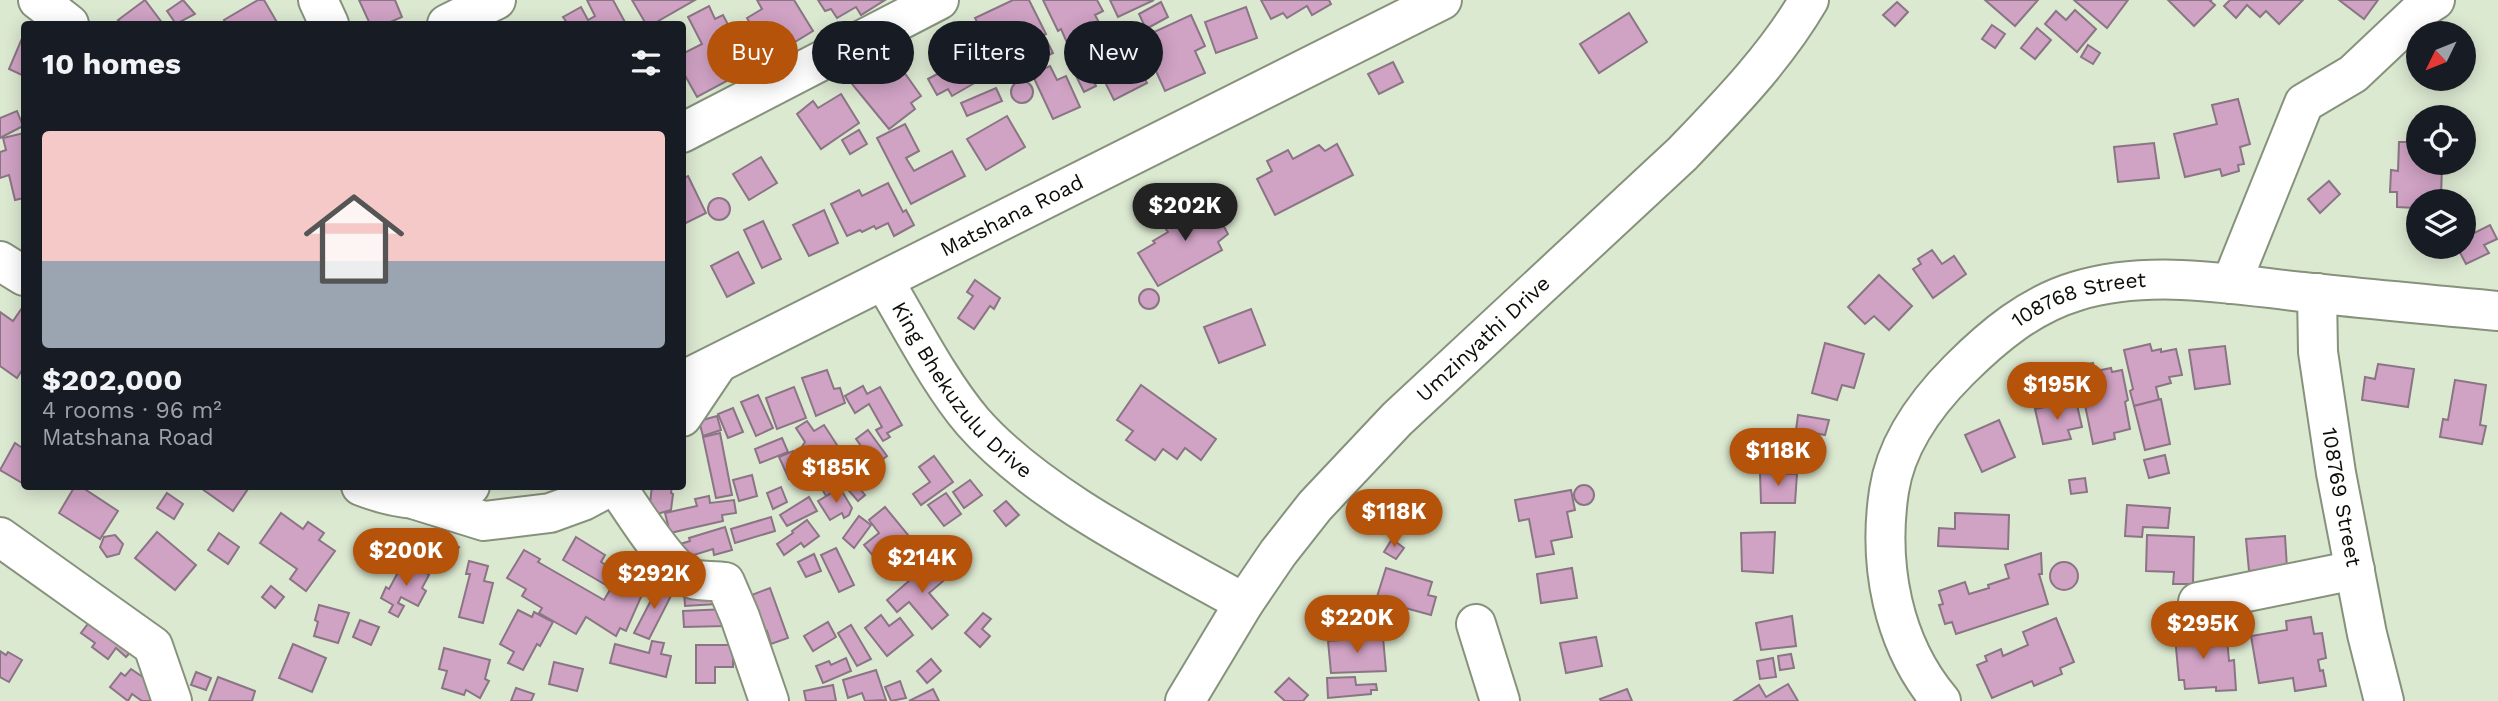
<!DOCTYPE html>
<meta charset="utf-8">
<style>
body{margin:0;font-family:"Work Sans",sans-serif;background:#20242c;color:#f1f3f6;height:100vh;display:flex;flex-direction:column;font-size:26px;white-space:nowrap}
*{box-sizing:border-box;margin:0}
p{font-size:23px;color:#9ea1a6}
.icon{flex:none;width:38px;height:38px;fill:none;stroke:currentColor;stroke-width:2;stroke-linecap:round;stroke-linejoin:round}
.map{position:relative;flex:1;overflow:hidden}
.details{position:absolute;left:21px;top:21px;width:665px;height:469px;display:flex;flex-direction:column;background:#171b24;border-radius:7px;box-shadow:0 4px 18px #0003}
.details>*{flex:none}
.banner{position:absolute;left:707px;top:21px;width:665px;height:63px;display:flex;gap:14px}
.needle{width:46px;rotate:227deg}
.fabs{position:absolute;left:2406px;top:21px;display:grid;gap:14px}
.fabs a{display:grid;place-items:center;width:70px;height:70px;border-radius:50%;background:#171b24;box-shadow:0 4px 18px #0003;font-size:35px}
.price{position:absolute;translate:-50% -60px;padding:0 16px;border-radius:24px;background:#b45309;color:#fff;font-size:23px;line-height:46px;filter:drop-shadow(0 2px 4px #0008)}
.price::after{content:'';position:absolute;left:50%;top:42px;width:21px;height:16px;margin-left:-10px;background:inherit;clip-path:polygon(0 0,100% 0,50% 100%)}
.price.active{background:#222;color:#fff}
ul{padding:0;list-style:none}
li{display:grid;align-content:center;gap:14px;height:371px;padding:0 21px}
li span{display:grid;place-items:center;height:217px;border-radius:7px;color:#555}
li>.icon{margin-inline-start:auto}
span .icon{width:126px;height:126px;fill:#fffc;stroke-width:1}
li b{font-size:30px}
h2{display:flex;justify-content:space-between;align-items:center;height:84px;padding:0 21px;font-size:30px}
.pill{padding:0 24px;border-radius:32px;background:#171b24;box-shadow:0 4px 18px #0003;font-size:24px;line-height:63px}
.pill.active{background:#b45309;color:#fff}
.map>svg:first-child{display:block}
</style>
<div class="map">
<svg width="2498" height="701" viewBox="0 0 2498 701">
<rect width="100%" height="100%" fill="#dce9d1"/>
<g fill="#d0a2c4" stroke="#8a7584" stroke-width="2">
<path d="M145 0 163 24H122L118 20Z"/>
<path d="M183 0 195 14 176 24 167 11Z"/>
<path d="M258 0H264L278 24H227L224 20Z"/>
<path d="M359 0H395L402 17 386 24H370Z"/>
<path d="M587 0H613L626 24H568L563 17 581 7 588 20 595 16Z"/>
<path d="M632 0H695L653 24H646Z"/>
<path d="M757 0H794L813 31 770 57 747 18 762 9Z"/>
<path d="M818 0H885L861 15 856 7 837 18 831 9 825 11Z"/>
<path d="M1013 0H1029L1046 34 1032 41 1027 32 1015 38 1018 44 994 56 975 18Z"/>
<path d="M1043 0H1097L1103 11 1095 15 1102 28 1068 45 1061 29 1058 31Z"/>
<path d="M1110 0H1154L1118 17Z"/>
<path d="M1261 0H1329L1331 4 1312 15 1307 6 1287 18 1283 13 1271 19Z"/>
<path d="M1985 0H2038L2015 26Z"/>
<path d="M2074 0H2128L2107 28Z"/>
<path d="M2168 0H2212L2210 1 2215 5 2194 26Z"/>
<path d="M2230 0H2303L2279 24 2266 11 2260 17 2247 5 2236 18 2224 6Z"/>
<path d="M2339 0H2378L2364 19Z"/>
<path d="M1161 2 1168 17 1146 29 1139 14Z"/>
<path d="M1897 2 1908 12 1895 26 1883 15Z"/>
<path d="M709 6 715 19 723 15 751 68 697 97 682 70V54L702 44 688 17Z"/>
<path d="M1246 7 1257 38 1216 53 1205 22Z"/>
<path d="M2075 10 2096 29 2077 52 2045 24 2056 11 2066 20Z"/>
<path d="M1629 13 1647 42 1599 73 1580 44Z"/>
<path d="M1191 15 1205 46 1195 51 1205 73 1165 91 1141 38Z"/>
<path d="M964 23 992 73 952 96 948 89 937 95 928 79 954 65 938 37Z"/>
<path d="M1992 25 2005 34 1995 48 1982 39Z"/>
<path d="M1120 28 1147 83 1114 100 1101 74 1095 77 1090 67 1095 63 1087 45Z"/>
<path d="M2037 28 2051 40 2035 59 2021 48Z"/>
<path d="M23 36H24V76L9 69Z"/>
<path d="M1046 39 1053 53 1030 65 1020 46 1029 41 1032 46Z"/>
<path d="M2088 45 2100 53 2093 64 2081 57Z"/>
<circle cx="1006" cy="65" r="9"/>
<path d="M1084 59 1096 86 1084 92 1071 66Z"/>
<path d="M1393 62 1403 82 1379 94 1368 74Z"/>
<path d="M899 65 921 96 911 103 915 109 889 129 852 84 868 73 870 75 881 66 886 75Z"/>
<path d="M1050 66 1057 80 1066 76 1080 107 1053 119 1032 74Z"/>
<circle cx="1022" cy="92" r="11"/>
<path d="M996 88 1002 101 967 116 961 103Z"/>
<path d="M841 94 859 123 821 149 797 114 813 101 818 108Z"/>
<path d="M2238 99 2250 144 2240 147 2244 164 2238 165 2239 171 2222 176 2220 169 2185 177 2174 134 2217 124 2212 105Z"/>
<path d="M17 111 23 126 0 138V118Z"/>
<path d="M1007 116 1025 147 986 170 967 139Z"/>
<path d="M905 124 919 151 906 158 914 171 952 151 965 176 911 204 877 138Z"/>
<path d="M859 130 867 144 850 154 842 140Z"/>
<path d="M24 133V198L15 200 9 175 0 178V152L6 150 3 138Z"/>
<path d="M2399 142H2418V163H2442L2441 201H2418V215H2415L2416 208 2397 207V192H2390L2391 170 2398 171Z"/>
<path d="M2154 143 2159 178 2118 182 2114 147Z"/>
<path d="M1337 144 1353 175 1275 215 1257 179 1272 171 1267 161 1288 150 1293 159 1319 145 1325 151Z"/>
<path d="M761 157 777 183 749 200 733 174Z"/>
<path d="M688 176 706 213 682 225V179Z"/>
<path d="M2329 181 2340 194 2320 213 2308 199Z"/>
<path d="M888 183 903 212 906 210 914 225 894 236 888 223 876 229 874 226 862 232 860 230 847 236 831 204 859 190 862 196Z"/>
<path d="M1207 196 1228 234 1218 242 1222 250 1158 286 1138 253 1155 243 1153 241 1168 232 1165 228 1185 217 1181 211Z"/>
<circle cx="719" cy="209" r="11"/>
<path d="M824 210 838 243 809 256 793 225Z"/>
<path d="M763 221 781 259 762 268 744 230Z"/>
<path d="M2490 225 2497 239 2484 245 2489 253 2466 264 2457 247H2464V238Z"/>
<path d="M1932 250 1942 264 1954 256 1966 274 1933 298 1913 269 1921 264 1918 259Z"/>
<path d="M738 252 754 283 727 297 711 266Z"/>
<path d="M1879 275 1912 306 1889 330 1874 316 1865 324 1848 307Z"/>
<path d="M975 280 1000 298 994 309 990 306 974 329 958 318 973 296 967 292Z"/>
<circle cx="1149" cy="299" r="10"/>
<path d="M24 305V367L17 378 0 366V312L13 321Z"/>
<path d="M1251 309 1265 345 1219 363 1204 327Z"/>
<path d="M1825 343 1864 354 1854 388 1842 385 1837 400 1812 393Z"/>
<path d="M2150 344 2152 351 2161 349V352L2176 349 2182 375 2169 377 2171 383 2156 387 2159 400 2134 406 2130 391 2133 389 2124 350Z"/>
<path d="M2225 346 2230 384 2195 389 2189 350Z"/>
<path d="M2093 363 2096 371 2111 368 2112 372 2122 370 2128 400 2125 402 2130 429 2114 433 2115 439 2093 444 2077 366Z"/>
<path d="M2378 364 2414 369 2408 407 2362 400 2365 377 2375 379Z"/>
<path d="M827 370 834 389 840 388 845 403 816 416 802 378Z"/>
<path d="M2455 380 2486 385 2480 425 2486 426 2482 444 2440 437 2443 419 2448 420Z"/>
<path d="M1141 385 1216 439 1201 460 1185 448 1177 459 1163 449 1155 460 1126 440 1133 431 1117 420Z"/>
<path d="M863 386 867 394 880 387 902 425 887 433 890 437 883 441 876 430 882 427 869 404 855 413 845 396Z"/>
<path d="M794 387 806 418 777 429 766 398Z"/>
<path d="M758 395 773 428 756 436 741 402Z"/>
<path d="M2161 399 2170 444 2145 450 2134 406Z"/>
<path d="M2061 404 2062 408 2077 405 2082 427 2068 430 2071 439 2043 444 2035 409Z"/>
<path d="M733 408 743 432 728 438 718 414Z"/>
<path d="M1798 415 1829 420 1825 435 1796 430Z"/>
<path d="M717 416 721 430 703 436 699 421Z"/>
<path d="M1999 420 2015 457 1982 472 1965 435Z"/>
<path d="M807 421 814 431 824 425 837 445 810 463 801 448 805 442 796 428Z"/>
<path d="M868 430 887 456 875 465 856 439Z"/>
<path d="M720 433 732 495 716 498 703 437Z"/>
<path d="M782 438 788 452 760 463 755 449Z"/>
<path d="M15 443 24 449V484L0 470Z"/>
<path d="M1789 447 1807 450 1805 465 1787 463Z"/>
<path d="M793 451 803 472 789 479 779 457Z"/>
<path d="M851 451 858 460 865 454 876 468 864 479 866 486 861 490 865 495 858 501 830 469Z"/>
<path d="M2165 455 2169 473 2149 478 2144 460Z"/>
<path d="M934 456 953 482 921 505 913 494 930 482 919 467Z"/>
<path d="M818 467 825 478 810 488 803 476Z"/>
<path d="M1760 473 1797 474 1795 503H1761Z"/>
<path d="M752 475 757 496 739 501 733 480Z"/>
<path d="M832 477 838 489 826 496 819 484Z"/>
<path d="M2085 478 2087 492 2071 494 2069 480Z"/>
<path d="M970 480 982 495 964 508 953 492Z"/>
<circle cx="1584" cy="495" r="10"/>
<path d="M75 486H80L118 511 100 539 59 513Z"/>
<path d="M198 486H250L233 511Z"/>
<path d="M652 486H672L671 493 673 494 671 510 657 514 650 503Z"/>
<path d="M781 487 787 502 773 509 767 493Z"/>
<path d="M840 488 852 508 849 515 844 518 842 513 830 520 818 501Z"/>
<path d="M1571 490 1575 510 1567 512 1572 537 1551 541 1554 554 1536 557 1529 519 1519 521 1515 500Z"/>
<path d="M167 493 183 504 174 519 157 508Z"/>
<path d="M946 493 961 514 944 526 928 505Z"/>
<path d="M709 496 710 503 734 500 736 513 722 515 723 521 670 533 665 513 697 506 695 499Z"/>
<path d="M809 497 817 511 787 526 780 515Z"/>
<path d="M1006 501 1019 515 1006 526 994 511Z"/>
<path d="M2127 505 2170 508 2168 528 2143 527 2142 537 2125 536Z"/>
<path d="M885 507 918 547 887 573 864 545 879 533 869 520Z"/>
<path d="M281 513 303 529 308 522 324 533 319 540 335 551 306 591 290 579 297 569 260 543Z"/>
<path d="M1955 513 2009 515 2008 549 1938 546 1939 528 1955 529Z"/>
<path d="M859 516 871 525 854 548 843 538Z"/>
<path d="M771 517 775 531 735 543 731 529Z"/>
<path d="M807 520 819 536 804 547 801 543 784 555 777 544 793 533 792 531Z"/>
<path d="M725 527 732 550 714 555 713 549 681 559 677 545 690 541 689 538Z"/>
<path d="M157 532 196 565 175 590 135 558Z"/>
<path d="M1775 532 1773 573 1742 571 1741 533Z"/>
<path d="M219 533 239 547 228 564 208 550Z"/>
<path d="M436 533 459 547 448 566 425 553Z"/>
<path d="M115 535 123 544 119 554 107 557 100 547 104 537Z"/>
<path d="M2147 535 2194 537 2193 584H2173L2174 572 2146 571Z"/>
<path d="M2285 536 2287 568 2249 571 2246 539Z"/>
<path d="M576 537 605 555 601 562 645 588 626 631 620 628 616 636 586 617 576 634 539 613 542 608 522 596 526 589 507 578 524 550 540 559 538 562 604 600 611 588 563 560Z"/>
<path d="M1392 539 1404 548 1396 559 1384 552Z"/>
<path d="M405 546 417 553 411 563 399 556Z"/>
<path d="M836 548 854 585 839 592 821 555Z"/>
<path d="M2041 553 2042 574H2039L2048 604 1956 634 1952 622 1945 624 1939 605 1943 604 1939 591 1965 582 1969 594 1989 588 1988 585 2009 578 2005 565Z"/>
<path d="M814 554 821 571 806 577 798 562Z"/>
<path d="M933 560 948 577 929 593 948 615 932 629 909 602 897 612 887 600Z"/>
<path d="M404 561 429 575 422 588 426 591 418 606 401 597 398 603 404 606 398 617 389 612 393 605 381 598 386 587 389 589Z"/>
<path d="M469 561 488 566 484 581 493 583 483 623 459 617 470 574H466Z"/>
<circle cx="2064" cy="576" r="14"/>
<path d="M1386 568 1432 582 1428 595 1436 597 1431 615 1376 600Z"/>
<path d="M1572 568 1577 598 1541 603 1537 574Z"/>
<path d="M660 583 674 590 649 639 634 633Z"/>
<path d="M271 586 284 597 275 608 262 597Z"/>
<path d="M770 588 788 638 771 644 767 631 762 633 749 596Z"/>
<path d="M716 589 717 604 685 606 684 590Z"/>
<path d="M1319 601 1359 609 1355 626 1331 621 1332 617 1316 615Z"/>
<path d="M319 605 349 613 338 643 314 636 318 622 315 620Z"/>
<path d="M726 609V626L684 627 683 611Z"/>
<path d="M518 610 532 617 534 612 553 622 540 646 537 644 523 670 508 663 514 652 500 644Z"/>
<path d="M983 613 991 619 982 629 990 636 980 647 965 633Z"/>
<path d="M881 615 889 626 900 618 913 635 887 656 865 628Z"/>
<path d="M1792 616 1796 646 1761 650 1756 623Z"/>
<path d="M93 617 136 646 126 657 116 648 108 659 92 647 95 643 81 633Z"/>
<path d="M2311 617 2314 634 2322 633 2326 658 2318 660 2320 671 2323 670 2326 686 2295 691 2293 678 2259 683 2251 636 2287 630 2286 621Z"/>
<path d="M2056 618 2074 662 2060 668 2062 674 2034 686 2032 681 1992 698 1977 665 1987 661 1985 656 2001 649 2003 656 2028 645 2023 632Z"/>
<path d="M360 620 379 627 371 645 353 637Z"/>
<path d="M828 622 836 637 813 651 804 636Z"/>
<path d="M2201 624 2203 647 2215 646 2214 639 2227 638 2229 661 2234 660 2236 690 2216 691V687L2185 689 2184 680H2179L2174 626Z"/>
<path d="M851 625 871 659 857 666 838 633Z"/>
<path d="M1383 637 1386 671 1331 673 1328 641Z"/>
<path d="M1596 637 1602 666 1566 673 1560 643Z"/>
<path d="M652 641 664 643 661 654 671 656 666 677 610 663 615 644 649 653Z"/>
<path d="M293 644 326 658 312 692 279 678Z"/>
<path d="M696 645H732L740 659H733V667H715V683H696Z"/>
<path d="M444 648 490 660 485 679 489 681 480 698 466 690 464 695 442 688 447 671 439 669Z"/>
<path d="M0 651 6 655 8 652 22 660 9 682 0 677Z"/>
<path d="M1791 654 1794 668 1780 670 1778 656Z"/>
<path d="M846 658 851 671 823 683 816 666 829 661 831 665Z"/>
<path d="M1773 658 1776 677 1760 679 1757 661Z"/>
<path d="M931 659 941 671 927 683 917 671Z"/>
<path d="M554 662 583 669 577 691 549 684Z"/>
<path d="M131 669 159 688 150 701H142L132 694 128 701 110 687 121 673 125 676Z"/>
<path d="M876 670 886 700 865 701 862 693 848 698 843 680Z"/>
<path d="M196 672 211 678 206 690 191 685Z"/>
<path d="M218 677 255 691 252 701H209Z"/>
<path d="M1355 677 1356 685 1376 684 1377 690H1371V694L1328 698 1327 678Z"/>
<path d="M1289 678 1308 695 1303 701H1285L1275 692Z"/>
<path d="M900 681 906 698 891 701 885 687Z"/>
<path d="M1788 684 1798 701H1734L1759 685 1766 697Z"/>
<path d="M833 685 836 701H806L804 691Z"/>
<path d="M516 688 534 694 531 701H511Z"/>
<path d="M933 689 939 701H909Z"/>
<path d="M1627 689 1632 701H1601L1600 699Z"/>
</g>
<g fill="none" stroke-linecap="round" stroke-linejoin="round">
<g stroke="#86927c" stroke-width="42">
<g id="minor">
<path d="M38 0 69 24"/>
<path d="M318 0 329 24"/>
<path d="M447 24 496 0"/>
<path d="M682 133 939 0"/>
<path d="M0 261 24 276"/>
<path id="s1" d="M884 281C911 326 939 382 973 422 1039 497 1157 554 1244 603"/>
<path d="M2231 284 2304 103 2353 74 2424 7 2435 0"/>
<path id="s2" d="M2317 293 2318 352 2336 473 2367 634 2384 701"/>
<path id="s3" d="M682 381 1442 0"/>
<path d="M682 417 717 365"/>
<path d="M361 486C400 501 432 505 470 486"/>
<path d="M616 486C631 507 670 572 693 579 702 582 715 580 725 582L740 617 769 701"/>
<path d="M416 500 484 521 550 513 583 501 611 486"/>
<path d="M0 537 153 646 172 701"/>
<path d="M2198 602 2355 570"/>
<path d="M1476 624 1500 701"/>
<path id="s4" d="M1185 701 1244 603 1278 553 1315 506 1397 419 1682 154C1728 106 1775 58 1809 0"/>
<path id="s5" d="M1941 701C1892 643 1878 564 1889 491 1896 444 1926 403 1959 370 1993 336 2030 305 2077 291 2149 269 2230 284 2303 292 2368 299 2433 305 2498 311"/>
</g>
</g>
<use href="#minor" stroke="#fff" stroke-width="38"/>
</g>
<g text-anchor="middle" stroke-width="6" stroke-linejoin="round" paint-order="stroke">
<g font-size="21" fill="#0a0e06" stroke="#fff">
<text dy="7" stroke="none"><textPath href="#s3" startOffset="369">Matshana Road</textPath></text>
<text dy="7" stroke="none"><textPath href="#s5" startOffset="508">108768 Street</textPath></text>
<text dy="7" stroke="none"><textPath href="#s4" startOffset="472">Umzinyathi Drive</textPath></text>
<text dy="7" stroke="none"><textPath href="#s1" startOffset="135">King Bhekuzulu Drive</textPath></text>
<text dy="7" stroke="none"><textPath href="#s2" startOffset="206">108769 Street</textPath></text>
</g>
</g>
</svg>
<div class="fabs">
<a><svg class="needle" viewBox="-14 -14 28 28"><path d="M0-13l5 13h-10z" fill="#e53935"/><path d="M0 13l5-13h-10z" fill="#9ea1a6"/></svg></a>
<a><svg class="icon" aria-label="locate" viewBox="0 0 24 24"><circle cx="12" cy="12" r="6"/><path d="M12 2v4M12 18v4M2 12h4M18 12h4"/></svg></a>
<a><svg class="icon" aria-label="layers" viewBox="0 0 24 24"><path d="M12 4l9 5-9 5-9-5zM3 14l9 5 9-5"/></svg></a>
</div>
<b class="price active" style="left:1185px;top:243px">$202K</b>
<b class="price" style="left:2057px;top:422px">$195K</b>
<b class="price" style="left:1778px;top:488px">$118K</b>
<b class="price" style="left:836px;top:505px">$185K</b>
<b class="price" style="left:1394px;top:549px">$118K</b>
<b class="price" style="left:406px;top:588px">$200K</b>
<b class="price" style="left:922px;top:595px">$214K</b>
<b class="price" style="left:654px;top:611px">$292K</b>
<b class="price" style="left:1357px;top:655px">$220K</b>
<b class="price" style="left:2203px;top:661px">$295K</b>
<div class="banner">
<a class="pill active">Buy</a>
<a class="pill">Rent</a>
<a class="pill">Filters</a>
<a class="pill">New</a>
</div>
<section class="details">
<h2>10 homes<svg class="icon" aria-label="filters" viewBox="0 0 24 24"><path d="M4 7h16M4 17h16"/><circle cx="9" cy="7" r="2"/><circle cx="15" cy="17" r="2"/></svg></h2>
<ul>
<li><span style="background:linear-gradient(#f6c9c9 60%,#9aa5b1 0)"><svg class="icon" aria-label="home" viewBox="0 0 24 24"><path d="M3 11l9-7 9 7M6 9v11h12V9"/></svg></span><div><b>$202,000</b><p>4 rooms · 96 m²</p><p>Matshana Road</p></div></li>
</ul>
</section>
</div>
